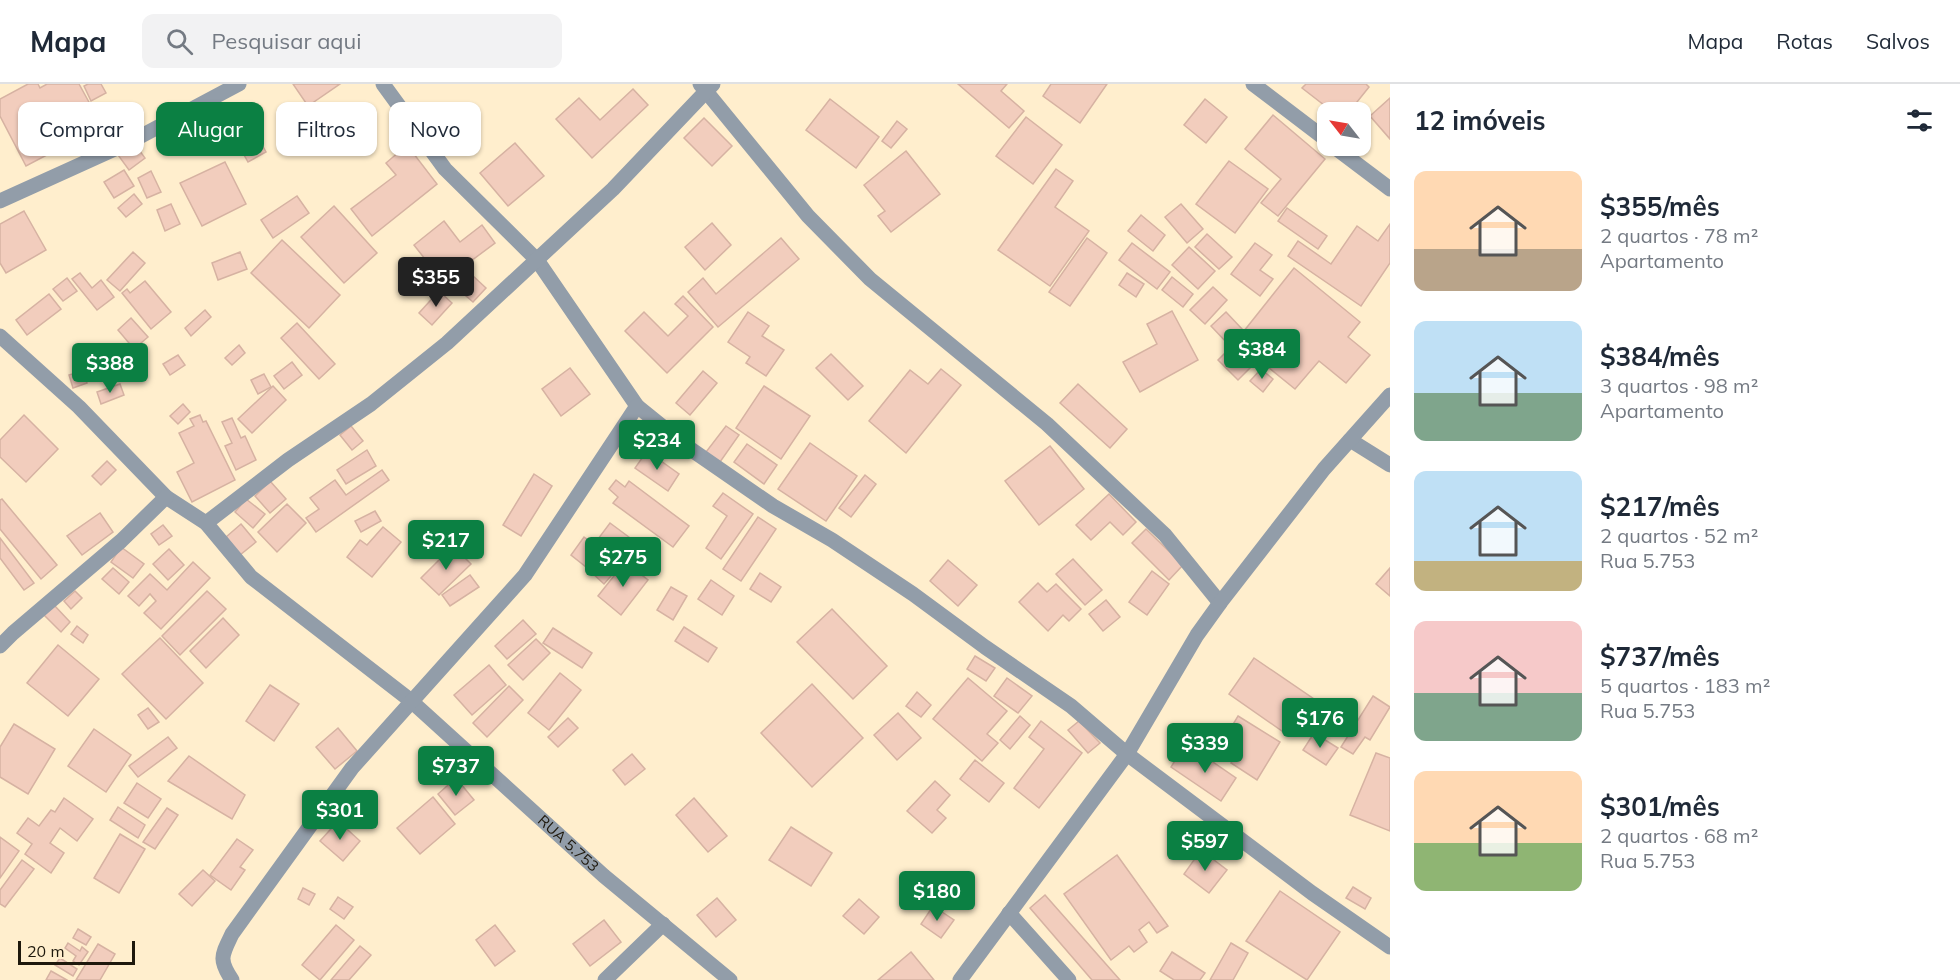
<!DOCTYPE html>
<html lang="pt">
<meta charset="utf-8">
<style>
body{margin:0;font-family:Mulish,sans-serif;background:#f2f2f3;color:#1f2937;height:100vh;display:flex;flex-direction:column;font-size:22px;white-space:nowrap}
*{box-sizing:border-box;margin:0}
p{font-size:20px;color:#747a83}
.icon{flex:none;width:33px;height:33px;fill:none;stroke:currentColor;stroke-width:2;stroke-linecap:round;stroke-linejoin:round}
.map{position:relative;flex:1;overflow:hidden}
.panel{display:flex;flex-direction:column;background:#fff;width:570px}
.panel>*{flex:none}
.top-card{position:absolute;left:18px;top:18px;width:570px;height:54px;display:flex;gap:12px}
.needle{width:39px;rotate:301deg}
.controls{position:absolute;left:1317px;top:18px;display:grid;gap:12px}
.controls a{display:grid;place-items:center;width:54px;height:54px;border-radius:12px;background:#fff;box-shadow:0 2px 4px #0004;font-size:30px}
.scale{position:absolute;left:18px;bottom:15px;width:117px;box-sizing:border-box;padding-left:6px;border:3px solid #1e180c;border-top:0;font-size:16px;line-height:21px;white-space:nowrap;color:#1e180c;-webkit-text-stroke:4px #ffeecd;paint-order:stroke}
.price{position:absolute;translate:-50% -51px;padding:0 14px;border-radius:6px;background:#0b8043;color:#fff;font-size:20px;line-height:39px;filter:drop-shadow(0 2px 3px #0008)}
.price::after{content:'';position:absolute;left:50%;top:36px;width:18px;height:14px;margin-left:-9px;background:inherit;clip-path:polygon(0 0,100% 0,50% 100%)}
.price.current{background:#222;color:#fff}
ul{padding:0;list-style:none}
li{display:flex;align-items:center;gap:18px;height:150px;padding:0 24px}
li span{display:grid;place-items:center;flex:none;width:168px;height:120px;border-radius:12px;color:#555}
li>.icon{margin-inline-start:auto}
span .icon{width:72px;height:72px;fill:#fffc;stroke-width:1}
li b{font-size:26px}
h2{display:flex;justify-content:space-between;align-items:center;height:72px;padding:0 24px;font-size:26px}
.pill{padding:0 21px;border-radius:12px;background:#fff;box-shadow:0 2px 4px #0004;font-size:21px;line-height:54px}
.pill.current{background:#0b8043;color:#fff}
header{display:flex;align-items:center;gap:36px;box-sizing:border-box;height:84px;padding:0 30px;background:#fff;border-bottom:2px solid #e0e1e3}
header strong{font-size:28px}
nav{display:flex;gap:33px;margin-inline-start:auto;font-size:21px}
.search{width:420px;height:54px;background:#f2f2f3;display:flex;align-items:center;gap:15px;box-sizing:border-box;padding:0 21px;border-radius:12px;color:#747a83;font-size:22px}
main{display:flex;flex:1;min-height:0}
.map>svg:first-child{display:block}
</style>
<header>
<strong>Mapa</strong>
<div class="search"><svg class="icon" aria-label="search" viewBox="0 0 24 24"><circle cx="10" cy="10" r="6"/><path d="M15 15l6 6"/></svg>Pesquisar aqui</div>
<nav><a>Mapa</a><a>Rotas</a><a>Salvos</a></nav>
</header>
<main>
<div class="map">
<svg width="1390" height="896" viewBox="0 0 1390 896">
<rect width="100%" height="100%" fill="#ffeecd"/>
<g fill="#f2cdbd" stroke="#d6b2a2" stroke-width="1.5">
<path d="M28 0H38L40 4 47 0H79L102 42 26 82 0 32V15Z"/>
<path d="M88 0H101L106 9 91 17 84 2Z"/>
<path d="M293 0H340L308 22Z"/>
<path d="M958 0H1007L1001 7 1024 27 1009 44Z"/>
<path d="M1051 0H1107L1080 39 1043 12Z"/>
<path d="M1306 0H1366L1369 3 1349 28H1333L1302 4Z"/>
<path d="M633 5 648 21 592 74 556 35 579 14 600 36Z"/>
<path d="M1390 14V55L1370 32Z"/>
<path d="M830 15 879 53 856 84 806 46Z"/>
<path d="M1205 15 1227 33 1206 59 1184 41Z"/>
<path d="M1273 31 1325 75 1278 132 1261 119 1281 95 1245 65Z"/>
<path d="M1026 33 1062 61 1033 100 996 72Z"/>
<path d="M704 34 732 62 712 82 684 54Z"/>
<path d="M897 37 907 45 891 64 882 57Z"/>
<path d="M256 50 266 68 248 78 238 60Z"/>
<path d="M134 59 145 74 129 86 118 71Z"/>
<path d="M515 59 544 92 508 122 480 89Z"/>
<path d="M407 61 437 100 372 152 351 125 396 91 386 79Z"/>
<path d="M906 67 940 110 891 148 878 132 885 127 864 101Z"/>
<path d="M1229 77 1268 105 1235 149 1196 120Z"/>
<path d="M225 78 246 120 202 142 180 99Z"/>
<path d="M1056 85 1073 97 1055 123 1089 147 1050 202 998 166Z"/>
<path d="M124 86 134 102 114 114 104 98Z"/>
<path d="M151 87 161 108 147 114 138 94Z"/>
<path d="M134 110 142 120 126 133 118 124Z"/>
<path d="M297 112 309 129 273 154 261 136Z"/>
<path d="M171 120 180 140 165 147 157 126Z"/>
<path d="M1181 120 1203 145 1187 159 1165 133Z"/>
<path d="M334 122 377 169 344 199 301 153Z"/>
<path d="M1287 124 1327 152 1318 165 1278 137Z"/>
<path d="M24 127 46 166 6 189 0 179V140Z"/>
<path d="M1141 131 1165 151 1153 167 1128 147Z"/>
<path d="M444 137 460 158 482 141 495 159 443 198 414 161Z"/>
<path d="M712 139 731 161 705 186 685 163Z"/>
<path d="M1390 140V179L1361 222 1288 172 1298 157 1331 180 1357 142 1378 157Z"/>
<path d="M1207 150 1232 173 1219 185 1195 163Z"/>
<path d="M781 154 799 175 718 243 688 208 703 194 716 210Z"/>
<path d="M1087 154 1107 169 1070 222 1049 208Z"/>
<path d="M282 156 340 211 309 244 251 189Z"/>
<path d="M1132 159 1170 188 1157 205 1119 176Z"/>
<path d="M1255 159 1272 171 1260 186 1273 195 1260 212 1231 190Z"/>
<path d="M1189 163 1215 187 1198 205 1172 181Z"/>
<path d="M133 168 145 179 120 207 107 196Z"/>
<path d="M240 168 247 185 218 196 212 179Z"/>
<path d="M1294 184 1360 238 1348 253 1370 271 1346 299 1319 277 1295 305 1236 257Z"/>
<path d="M80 189 92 204 101 196 114 213 97 226 72 195Z"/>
<path d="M1127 189 1144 200 1136 213 1119 201Z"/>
<path d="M472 191 486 204 473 218 459 206Z"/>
<path d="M1172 193 1193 210 1183 223 1162 206Z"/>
<path d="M67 194 77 207 63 217 53 205Z"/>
<path d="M145 197 171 228 151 245 122 209 127 205 130 209Z"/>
<path d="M1213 203 1227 216 1205 240 1190 226Z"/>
<path d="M439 207 452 219 432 241 419 229Z"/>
<path d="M49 210 61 225 27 251 16 236Z"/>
<path d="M683 212 713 243 667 289 625 247 644 228 668 252 688 232 675 220Z"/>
<path d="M205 226 211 233 191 252 185 244Z"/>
<path d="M1172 227 1198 276 1140 308 1123 278 1157 260 1147 240Z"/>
<path d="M748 228 769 242 762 252 784 266 766 292 746 279 750 273 728 258Z"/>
<path d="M1226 228 1242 245 1227 259 1211 242Z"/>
<path d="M131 234 148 253 134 265 118 246Z"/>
<path d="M297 239 335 280 319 295 281 254Z"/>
<path d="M239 261 245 269 232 281 225 274Z"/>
<path d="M1233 261 1253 281 1238 296 1218 276Z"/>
<path d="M831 270 863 302 848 316 816 284Z"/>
<path d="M178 271 185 281 170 291 163 280Z"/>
<path d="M292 278 302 291 284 305 274 292Z"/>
<path d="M570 284 590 310 561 332 542 305Z"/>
<path d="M941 285 961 301 906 369 869 337 910 286 928 300Z"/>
<path d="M1261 285 1273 295 1263 308 1250 297Z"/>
<path d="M83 287 87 299 73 304 69 291Z"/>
<path d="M703 287 717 299 690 331 676 319Z"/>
<path d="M264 290 271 303 258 310 251 296Z"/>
<path d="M120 300 124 311 101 320 97 308Z"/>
<path d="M1078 300 1127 345 1110 364 1060 319Z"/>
<path d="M273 302 286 316 252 349 238 335Z"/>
<path d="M764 302 810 332 781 375 736 344Z"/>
<path d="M183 320 190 328 178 340 170 332Z"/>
<path d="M24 331 58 365 26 398 0 373V356Z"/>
<path d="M200 331 203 338 206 337 235 396 192 418 177 388 194 379 179 349 194 342 190 335Z"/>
<path d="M232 334 241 354 245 352 256 376 236 386 225 362 232 359 222 338Z"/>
<path d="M351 342 363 357 352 366 340 351Z"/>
<path d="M726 342 739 351 720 378 706 368Z"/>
<path d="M810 359 857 392 826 437 778 405Z"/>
<path d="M747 360 777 381 764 400 734 378Z"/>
<path d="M1050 362 1084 405 1039 441 1005 397Z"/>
<path d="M367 366 376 382 346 400 337 386Z"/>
<path d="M647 367 679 390 668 407 635 384Z"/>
<path d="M107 377 116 386 101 401 92 392Z"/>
<path d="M382 386 389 396 316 448 306 434 319 425 310 414 335 396 346 411Z"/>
<path d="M534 390 552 402 521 452 503 441Z"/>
<path d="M865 391 876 400 851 433 839 424Z"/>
<path d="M616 396 625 403 629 397 689 442 673 463 613 419 618 413 609 405Z"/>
<path d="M270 397 286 415 270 429 255 412Z"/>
<path d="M723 409 753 430 721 475 706 464 727 432 713 422Z"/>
<path d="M1109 410 1136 438 1123 451 1110 438 1091 456 1076 441Z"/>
<path d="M2 415 57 481 41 495 0 445V416Z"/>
<path d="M246 415 265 430 253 444 235 428Z"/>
<path d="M287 420 306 439 277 468 258 448Z"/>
<path d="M375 427 381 437 361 448 355 437Z"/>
<path d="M100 429 113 448 82 471 67 452Z"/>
<path d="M758 433 776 445 741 497 723 485Z"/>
<path d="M610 439 653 471 641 488 598 455Z"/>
<path d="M241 440 256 458 240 471 226 453Z"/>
<path d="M163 441 172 452 159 461 151 450Z"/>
<path d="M383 443 401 458 372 493 347 473 360 456 367 461Z"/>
<path d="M1146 445 1183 481 1169 496 1132 459Z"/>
<path d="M584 453 600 465 586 483 571 471Z"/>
<path d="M0 454 34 499 24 506 0 474Z"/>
<path d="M453 462 471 480 439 511 421 494Z"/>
<path d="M121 463 144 480 133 494 111 478Z"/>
<path d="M169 465 184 481 168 496 153 480Z"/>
<path d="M604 471 618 484 604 500 590 487Z"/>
<path d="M1073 475 1102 506 1085 521 1056 490Z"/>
<path d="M948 476 977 501 958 522 930 497Z"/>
<path d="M193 478 210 494 161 545 144 529 156 517 150 510 139 522 128 512 150 490 167 506Z"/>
<path d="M625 478 648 496 621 531 598 512Z"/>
<path d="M113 484 129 498 119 510 102 495Z"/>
<path d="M1390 484V512L1376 500Z"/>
<path d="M1152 487 1169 500 1147 531 1129 518Z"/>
<path d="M760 489 781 503 771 518 750 505Z"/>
<path d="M470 491 479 503 450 522 442 511Z"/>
<path d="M711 496 734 512 722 531 698 515Z"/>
<path d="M1038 499 1047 508 1056 500 1081 525 1069 537 1063 531 1048 547 1019 518Z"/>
<path d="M671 503 687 512 673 536 657 526Z"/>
<path d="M75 507 82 514 71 525 64 517Z"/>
<path d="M207 507 226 525 180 571 162 552Z"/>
<path d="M1106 516 1120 533 1103 547 1089 530Z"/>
<path d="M54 521 70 538 61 548 44 531Z"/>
<path d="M832 525 887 582 853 615 797 558Z"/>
<path d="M223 534 239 551 206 584 190 567Z"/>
<path d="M523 536 536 550 507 575 495 562Z"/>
<path d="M77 542 88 551 83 559 71 550Z"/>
<path d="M684 543 717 564 708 578 675 557Z"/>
<path d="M553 544 592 569 582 584 543 559Z"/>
<path d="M160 554 203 599 166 635 122 590Z"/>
<path d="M536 555 550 569 523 596 508 581Z"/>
<path d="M58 561 99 595 68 632 27 599Z"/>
<path d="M975 572 995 584 986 597 967 585Z"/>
<path d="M1254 574 1314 615 1289 652 1229 610Z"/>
<path d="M489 581 506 601 472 631 454 611Z"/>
<path d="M560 589 581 606 549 646 528 629Z"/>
<path d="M968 594 1007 627 987 650 998 659 982 677 933 635Z"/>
<path d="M1007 594 1032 612 1018 629 994 612Z"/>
<path d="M812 600 863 654 812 703 761 649Z"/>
<path d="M270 601 299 620 274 657 246 637Z"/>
<path d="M509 602 523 616 487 653 473 639Z"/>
<path d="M917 608 931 621 921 633 906 622Z"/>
<path d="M1373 612 1390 623 1370 656 1365 653 1353 670 1341 663Z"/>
<path d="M148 624 159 638 148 645 138 631Z"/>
<path d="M898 629 921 654 897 676 874 651Z"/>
<path d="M1020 632 1030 641 1010 665 1000 656Z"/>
<path d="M1238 632 1280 658 1257 696 1231 679 1242 662 1226 652Z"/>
<path d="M568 634 578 644 558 663 548 653Z"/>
<path d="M1041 637 1082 669 1039 724 1014 704 1044 665 1029 653Z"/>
<path d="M1079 637 1100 659 1088 669 1068 646Z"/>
<path d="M14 640 55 665 28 710 0 693V663Z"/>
<path d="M338 644 357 667 335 685 316 663Z"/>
<path d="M94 645 131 671 106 708 68 682Z"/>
<path d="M1314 649 1338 664 1326 681 1303 666Z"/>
<path d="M168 653 177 664 138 693 129 682Z"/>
<path d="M1181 667 1192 675 1197 667 1236 694 1221 717 1171 683Z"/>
<path d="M1376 669 1390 674V747L1350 731Z"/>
<path d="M632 670 645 685 625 701 613 686Z"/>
<path d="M189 672 245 711 232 735 168 697Z"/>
<path d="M975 676 1004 699 989 718 960 695Z"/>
<path d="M456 694 474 716 455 731 438 710Z"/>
<path d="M935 697 950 711 937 726 946 734 932 749 907 727Z"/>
<path d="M137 699 161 715 148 734 124 719Z"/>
<path d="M433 713 455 740 420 770 397 744Z"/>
<path d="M64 714 93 735 77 757 60 744 50 759 64 769 51 789 25 770 32 760 17 749 28 734 39 742 51 726 55 728Z"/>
<path d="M694 714 727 752 708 768 676 731Z"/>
<path d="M118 723 145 741 138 754 110 736Z"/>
<path d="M167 724 178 731 155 765 143 758Z"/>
<path d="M338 737 360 757 343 777 320 757Z"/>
<path d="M791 743 832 769 811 802 769 776Z"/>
<path d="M120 750 145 765 119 809 94 794Z"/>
<path d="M0 753 19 767 0 794Z"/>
<path d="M237 755 253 766 240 783 245 786 231 806 210 791Z"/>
<path d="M1201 766 1227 786 1209 809 1184 790Z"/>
<path d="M1117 771 1168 842 1157 849 1149 838 1139 846 1147 858 1134 868 1129 862 1111 876 1064 810Z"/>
<path d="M22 776 34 785 5 823 0 820V806Z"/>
<path d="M203 786 215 797 192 822 179 810Z"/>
<path d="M1353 803 1371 814 1365 825 1346 814Z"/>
<path d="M303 804 315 810 309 821 298 815Z"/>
<path d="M1280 807 1340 848 1307 896 1246 857Z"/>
<path d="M1045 811 1120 896H1092L1030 824Z"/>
<path d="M338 813 353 823 344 835 330 825Z"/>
<path d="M717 814 736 836 716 853 697 831Z"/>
<path d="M859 815 879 833 864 850 843 832Z"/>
<path d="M933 822 954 836 941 854 921 840Z"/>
<path d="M604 836 621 858 590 882 573 860Z"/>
<path d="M336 841 354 856 320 896 302 881Z"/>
<path d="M495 841 515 867 495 882 476 856Z"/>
<path d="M78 845 91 853 86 861 73 854Z"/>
<path d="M68 859 80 867 82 863 88 868 79 881 73 877 76 872 65 864Z"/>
<path d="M1231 859 1248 869 1233 896H1210Z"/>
<path d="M98 860 115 870 100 896H76Z"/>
<path d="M360 862 371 871 349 896H331Z"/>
<path d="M911 868 934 896H878Z"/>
<path d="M1172 868 1205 889 1200 896H1174L1160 887Z"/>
<path d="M60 874 77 885 73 892 55 881Z"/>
<path d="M51 887 67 896H46Z"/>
</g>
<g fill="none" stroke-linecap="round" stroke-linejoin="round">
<g stroke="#929da9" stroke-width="15">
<path d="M383 0 445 85 537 176 637 322 689 364 773 422 832 456 913 510 985 563 1071 622 1127 670 1312 809 1390 863"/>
<path d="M700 0 808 132 870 195 1047 340 1165 451 1220 519"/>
<path d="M1253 0 1328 57"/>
<path d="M1333 62 1390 105"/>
<path d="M0 117 128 59 239 0"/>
<path id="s1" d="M0 252 79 323 166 413 206 439 251 493 410 616 604 792 730 896"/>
<path d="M1350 356 1390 381"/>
<path d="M206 439 288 376 371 320 447 259 613 105 713 0"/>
<path d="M0 562 13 549 121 457 166 413"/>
<path d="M1009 829 1069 896"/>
<path d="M232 896C218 875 222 871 232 850L352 684 525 491 637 322"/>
<path d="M605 896 663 840"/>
<path d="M960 896 1127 670 1197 551 1220 519 1324 385 1390 311"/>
</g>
</g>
<g text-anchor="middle" stroke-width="4.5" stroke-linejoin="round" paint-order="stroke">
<g font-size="15" fill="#1e180c" stroke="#ffeecd">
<text dy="5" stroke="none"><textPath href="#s1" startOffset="764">RUA 5.753</textPath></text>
</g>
</g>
</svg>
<div class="controls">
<a><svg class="needle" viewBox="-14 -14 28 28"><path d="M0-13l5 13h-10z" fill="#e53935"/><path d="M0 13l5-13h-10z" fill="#747a83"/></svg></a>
</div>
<div class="scale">20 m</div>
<b class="price current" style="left:436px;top:224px">$355</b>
<b class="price" style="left:1262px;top:296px">$384</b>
<b class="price" style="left:110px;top:310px">$388</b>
<b class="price" style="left:657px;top:387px">$234</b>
<b class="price" style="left:446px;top:487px">$217</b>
<b class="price" style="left:623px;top:504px">$275</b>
<b class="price" style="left:1320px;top:665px">$176</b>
<b class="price" style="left:1205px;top:690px">$339</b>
<b class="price" style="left:456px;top:713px">$737</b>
<b class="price" style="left:340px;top:757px">$301</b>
<b class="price" style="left:1205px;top:788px">$597</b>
<b class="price" style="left:937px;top:838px">$180</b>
<div class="top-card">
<a class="pill">Comprar</a>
<a class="pill current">Alugar</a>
<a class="pill">Filtros</a>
<a class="pill">Novo</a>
</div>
</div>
<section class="panel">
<h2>12 imóveis<svg class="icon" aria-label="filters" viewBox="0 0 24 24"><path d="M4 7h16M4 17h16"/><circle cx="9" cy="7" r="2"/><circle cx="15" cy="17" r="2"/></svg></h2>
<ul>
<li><span style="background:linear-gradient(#ffd9b3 65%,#b9a48a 0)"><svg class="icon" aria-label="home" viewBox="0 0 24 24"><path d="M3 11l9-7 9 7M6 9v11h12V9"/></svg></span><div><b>$355/mês</b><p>2 quartos · 78 m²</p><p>Apartamento</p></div></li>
<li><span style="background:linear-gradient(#bfe0f5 60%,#7fa58c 0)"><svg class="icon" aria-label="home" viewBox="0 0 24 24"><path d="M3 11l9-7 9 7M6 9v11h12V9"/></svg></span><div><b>$384/mês</b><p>3 quartos · 98 m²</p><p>Apartamento</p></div></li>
<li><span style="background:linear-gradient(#bfe0f5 75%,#c2b280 0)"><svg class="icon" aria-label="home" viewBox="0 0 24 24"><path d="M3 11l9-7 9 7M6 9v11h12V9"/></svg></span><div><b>$217/mês</b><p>2 quartos · 52 m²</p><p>Rua 5.753</p></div></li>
<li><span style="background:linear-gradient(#f6c9c9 60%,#7fa58c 0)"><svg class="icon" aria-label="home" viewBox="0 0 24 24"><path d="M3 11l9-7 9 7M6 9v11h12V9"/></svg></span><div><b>$737/mês</b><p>5 quartos · 183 m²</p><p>Rua 5.753</p></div></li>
<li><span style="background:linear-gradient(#ffd9b3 60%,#8fb573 0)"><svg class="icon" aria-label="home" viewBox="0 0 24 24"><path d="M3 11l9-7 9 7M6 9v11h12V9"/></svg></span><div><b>$301/mês</b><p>2 quartos · 68 m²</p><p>Rua 5.753</p></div></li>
</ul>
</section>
</main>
